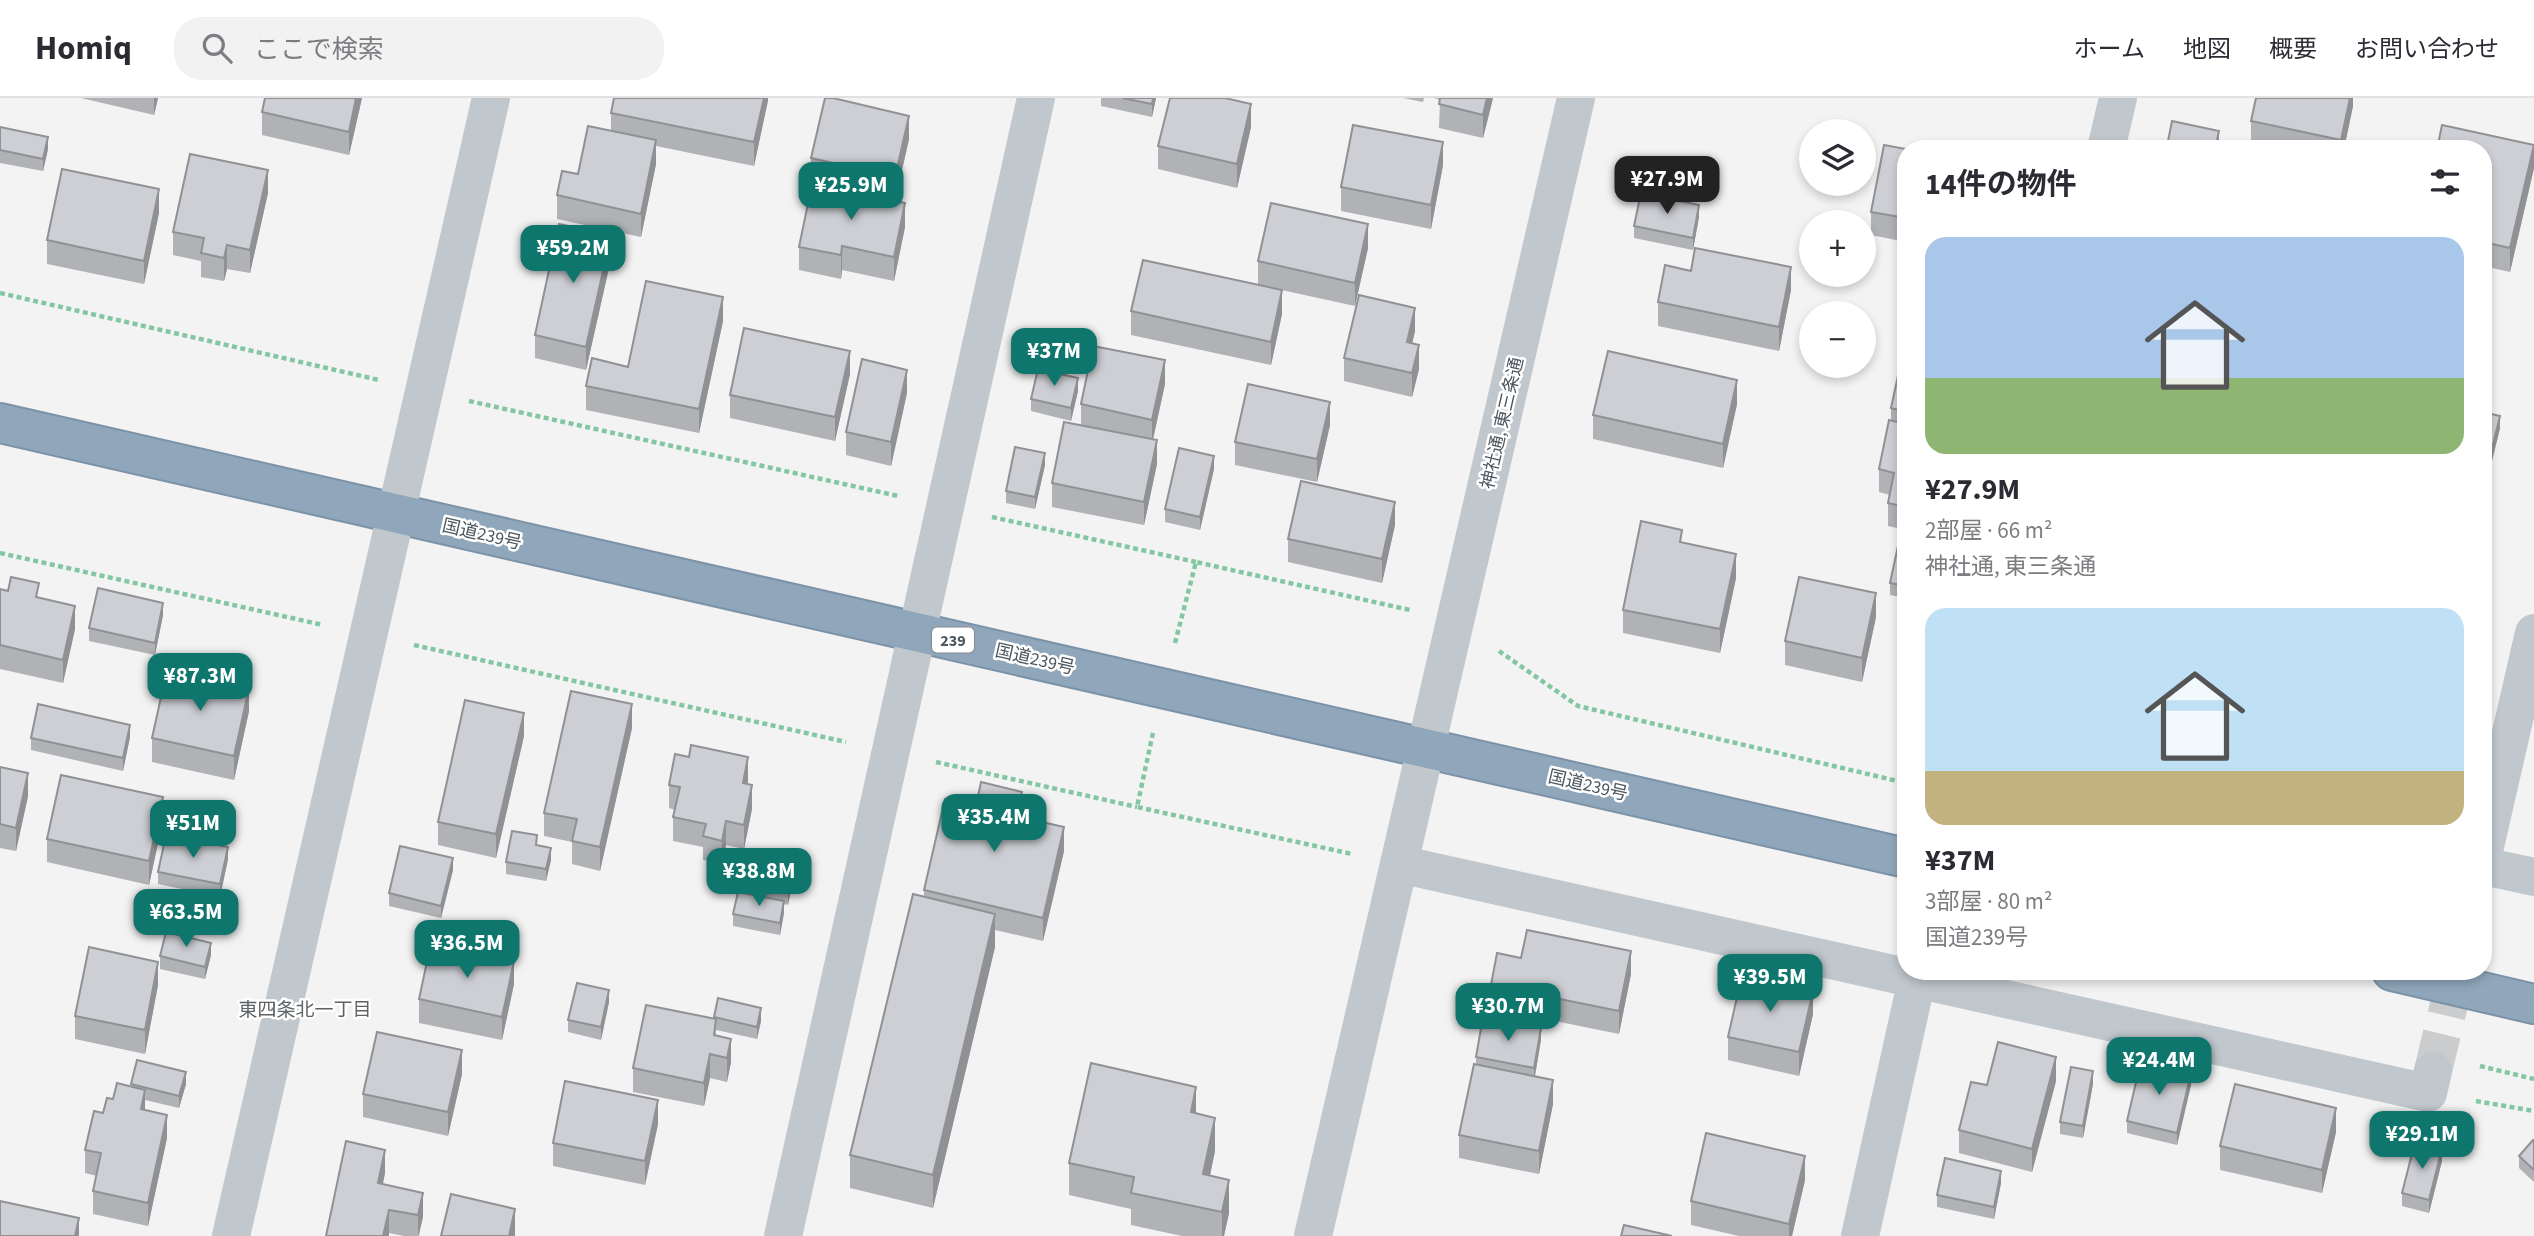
<!DOCTYPE html>
<html lang="ja">
<meta charset="utf-8">
<style>
body{margin:0;font-family:"Source Sans 3","Noto Sans JP",sans-serif;background:#f2f2f3;color:#2b2b33;height:100vh;display:flex;flex-direction:column;font-size:26px;white-space:nowrap}
*{box-sizing:border-box;margin:0}
p{font-size:23px;color:#7c7c81}
.icon{flex:none;width:38px;height:38px;fill:none;stroke:currentColor;stroke-width:2;stroke-linecap:round;stroke-linejoin:round}
.map{position:relative;flex:1;overflow:hidden}
.sheet{position:absolute;left:1897px;top:42px;width:595px;height:840px;display:flex;flex-direction:column;background:#fff;border-radius:28px;box-shadow:0 4px 10px #0003}
.sheet>*{flex:none}
.controls{position:absolute;left:1799px;top:21px;display:grid;gap:14px}
.controls a{display:grid;place-items:center;width:77px;height:77px;border-radius:50%;background:#fff;box-shadow:0 4px 10px #0003;font-size:35px}
.price{position:absolute;translate:-50% -60px;padding:0 16px;border-radius:14px;background:#0f766e;color:#fff;font-size:23px;line-height:46px;filter:drop-shadow(0 2px 4px #0008)}
.price::after{content:'';position:absolute;left:50%;top:42px;width:21px;height:16px;margin-left:-10px;background:inherit;clip-path:polygon(0 0,100% 0,50% 100%)}
.price.selected{background:#222;color:#fff}
ul{padding:0;list-style:none}
li{display:grid;align-content:center;gap:14px;height:371px;padding:0 28px}
li span{display:grid;place-items:center;height:217px;border-radius:21px;color:#555}
li>.icon{margin-inline-start:auto}
span .icon{width:126px;height:126px;fill:#fffc;stroke-width:1}
li b{font-size:30px}
h2{display:flex;justify-content:space-between;align-items:center;height:84px;padding:0 28px;font-size:30px}
header{display:flex;align-items:center;gap:42px;box-sizing:border-box;height:98px;padding:0 35px;background:#fff;border-bottom:2px solid #e1e1e2}
header strong{font-size:33px}
nav{display:flex;gap:38px;margin-inline-start:auto;font-size:24px}
.search{width:490px;height:63px;background:#f2f2f3;display:flex;align-items:center;gap:18px;box-sizing:border-box;padding:0 24px;border-radius:28px;color:#7c7c81;font-size:26px}
.map>svg:first-child{display:block}
</style>
<header>
<strong>Homiq</strong>
<div class="search"><svg class="icon" aria-label="search" viewBox="0 0 24 24"><circle cx="10" cy="10" r="6"/><path d="M15 15l6 6"/></svg>ここで検索</div>
<nav><a>ホーム</a><a>地図</a><a>概要</a><a>お問い合わせ</a></nav>
</header>
<div class="map">
<svg width="2534" height="1138" viewBox="0 0 2534 1138">
<rect width="100%" height="100%" fill="#f4f3f3"/>
<g fill="none" stroke-linecap="round" stroke-linejoin="round">
<path stroke="#caccce" stroke-width="38" stroke-dasharray="38 19" stroke-linecap="butt" d="M2433 973 2457 873"/>
<g stroke="#7b92a7" stroke-width="42">
<g id="highway">
<path d="M0 325 1906 760"/>
<path d="M2392 873 2534 906"/>
</g>
</g>
<g stroke="#82c7a1" stroke-width="4.5" stroke-dasharray="5 3.5" stroke-linecap="butt">
<path d="M0 195 379 282"/>
<path d="M469 303 898 398"/>
<path d="M992 419 1196 464"/>
<path d="M0 455 323 527"/>
<path d="M1175 545 1196 464 1410 512"/>
<path d="M414 547 846 644"/>
<path d="M1499 553 1578 608 1906 685"/>
<path d="M1153 635 1137 709 1352 756"/>
<path d="M936 664 1137 709"/>
<path d="M2480 968 2534 981"/>
<path d="M2476 1003 2534 1013"/>
</g>
<g stroke="#c0c7cd" stroke-width="38">
<path d="M2106 51 2118 0"/>
<path d="M2483 757 2534 535"/>
<path d="M1399 766 2428 995 2433 973"/>
<path d="M2483 768 2534 779"/>
<path d="M231 1138 491 0"/>
<path d="M783 1138 1036 0"/>
<path d="M1313 1138 1576 0"/>
<path d="M1860 1138 1917 881"/>
</g>
<use href="#highway" stroke="#90a7bb" stroke-width="38"/>
</g>
<g fill="#b0b2b6">
<path d="M81 0H158L154 17Z"/>
<path d="M265 0H362L349 57 262 37V14Z"/>
<path d="M768 0 754 68 656 48V66L641 139 557 121V97L578 76 611 33V15Z"/>
<path d="M1101 0H1156L1152 19 1101 8Z"/>
<path d="M1403 0H1424L1423 4Z"/>
<path d="M1434 0H1493L1483 40 1439 30 1440 2Z"/>
<path d="M2353 0V8L2344 51H2270L2251 47V23Z"/>
<path d="M0 29 48 51 43 73 0 65Z"/>
<path d="M1251 29 1237 90 1158 71V48Z"/>
<path d="M909 41 895 103 811 84V60Z"/>
<path d="M1906 51V144L1871 137V114Z"/>
<path d="M2483 51 2534 70 2510 174 2483 168Z"/>
<path d="M1443 67 1431 131 1341 113V89Z"/>
<path d="M268 95 250 175 227 171 224 183 201 179V163L173 157V134Z"/>
<path d="M159 115 144 186 47 166V142Z"/>
<path d="M1699 119 1693 152 1634 140V128Z"/>
<path d="M905 129 894 183 842 172 841 181 799 172V149Z"/>
<path d="M1368 150 1355 208 1258 187V163Z"/>
<path d="M611 161 586 272 535 260V237Z"/>
<path d="M1691 173 1791 192 1779 253 1658 228V204Z"/>
<path d="M1131 213 1282 216 1271 267 1131 237Z"/>
<path d="M723 223 699 335 586 312V288Z"/>
<path d="M1415 233 1412 245 1419 271 1412 299 1344 283V260Z"/>
<path d="M1906 260V432L1888 428V405L1890 397 1879 394V371L1891 323V310Z"/>
<path d="M850 276 835 343 730 320V297Z"/>
<path d="M1165 286 1153 342 1157 366 1144 427 1052 409V385L1081 327V306Z"/>
<path d="M1078 293 1071 323 1031 313V301Z"/>
<path d="M907 295 891 368 846 357V334Z"/>
<path d="M1737 306 1723 370 1593 341V317Z"/>
<path d="M2483 314 2500 330 2488 379 2483 378Z"/>
<path d="M1330 327 1317 384 1235 367V344Z"/>
<path d="M1045 367 1035 411 1006 405V393Z"/>
<path d="M1214 371 1200 432 1165 424V411Z"/>
<path d="M1395 427 1382 485 1288 464V441Z"/>
<path d="M1906 435V500L1890 497V485Z"/>
<path d="M1736 480 1720 555 1623 535V512Z"/>
<path d="M0 491 39 499 75 531 63 585 0 571Z"/>
<path d="M163 517 155 557 89 543V530Z"/>
<path d="M1876 519 1862 584 1785 567V543Z"/>
<path d="M249 613 234 682 152 664V640Z"/>
<path d="M632 630 600 773 572 766V744L544 738V715Z"/>
<path d="M524 638 496 760 438 747V724Z"/>
<path d="M130 639 123 673 31 652V640Z"/>
<path d="M0 669 28 698 16 753 0 750Z"/>
<path d="M748 683 747 686 752 711 744 751 726 747 722 766 703 762V749L673 743V719L675 712 669 710V687Z"/>
<path d="M1022 718 1021 720 1064 753 1043 843 995 832V849L933 1110 850 1090V1057L924 799V792Z"/>
<path d="M163 722 149 787 47 764V741Z"/>
<path d="M537 748 551 762 546 783 506 776V764Z"/>
<path d="M228 761 220 799 158 786V774Z"/>
<path d="M453 772 441 820 389 808V795Z"/>
<path d="M793 783 788 807 784 806V815L780 837 733 828V816L737 797 735 796V784Z"/>
<path d="M211 857 205 881 160 871V858Z"/>
<path d="M1521 860 1631 876 1619 936 1491 910V887Z"/>
<path d="M514 886 502 942 419 925V901Z"/>
<path d="M158 887 145 956 75 941V918Z"/>
<path d="M609 904 601 942 568 934V922Z"/>
<path d="M1813 916 1799 978 1728 962V939Z"/>
<path d="M714 919 761 923 757 941 716 932V937L731 964 727 984 710 980 704 1008 633 994V970L714 921Z"/>
<path d="M1541 942 1535 978 1553 1006 1539 1076 1459 1060V1037L1476 966V959Z"/>
<path d="M462 976 448 1038 363 1019V996Z"/>
<path d="M2056 983 2032 1074 1959 1055V1032L1987 987Z"/>
<path d="M131 986H186L179 1010 145 1002V1012L167 1040 148 1128 93 1116V1093L97 1078 85 1075V1052L103 1015 113 1001 131 989Z"/>
<path d="M2093 986 2083 1040 2060 1036V1024Z"/>
<path d="M2191 987 2177 1047 2127 1035V1023Z"/>
<path d="M1196 1016 1215 1053 1210 1078 1229 1115 1224 1138H1182L1131 1127V1111L1069 1097V1065Z"/>
<path d="M658 1026 645 1087 553 1068V1045Z"/>
<path d="M2336 1034 2322 1095 2220 1072V1048Z"/>
<path d="M2534 1043V1084L2519 1070V1058Z"/>
<path d="M2442 1063 2429 1115 2402 1108V1095Z"/>
<path d="M385 1075 383 1086 423 1119 419 1138H404L389 1135V1138H326Z"/>
<path d="M1805 1082 1792 1138H1739L1691 1127V1103Z"/>
<path d="M2001 1085 1994 1121 1937 1109V1097Z"/>
</g>
<g fill="#909194">
<path d="M154 0H158L154 17Z"/>
<path d="M356 0H362L349 57V34Z"/>
<path d="M764 0H768V3L754 68V44Z"/>
<path d="M1153 0H1156L1152 19V6Z"/>
<path d="M1487 0H1493L1483 40V17Z"/>
<path d="M2350 0H2353V8L2344 51H2341V42Z"/>
<path d="M1251 6V29L1237 90V66Z"/>
<path d="M909 18V41L895 103V79Z"/>
<path d="M2219 33V45L2218 51H2215Z"/>
<path d="M48 39V51L43 73V61Z"/>
<path d="M656 42V66L641 139V116Z"/>
<path d="M1443 44V67L1431 131V107Z"/>
<path d="M2534 47V70L2510 174V150Z"/>
<path d="M268 72V95L250 175V152Z"/>
<path d="M159 91V115L144 186V163Z"/>
<path d="M905 105V129L894 183V159Z"/>
<path d="M1699 107V119L1693 152V140Z"/>
<path d="M1368 126V150L1355 208V185Z"/>
<path d="M611 137V161L586 272V249Z"/>
<path d="M227 147V171L224 183V160Z"/>
<path d="M842 148V172L841 181V157Z"/>
<path d="M1791 169V192L1779 253V229Z"/>
<path d="M1282 192V216L1271 267V244Z"/>
<path d="M723 199V223L699 335V311Z"/>
<path d="M1415 210V233L1407 268V244Z"/>
<path d="M1419 247V271L1412 299V275Z"/>
<path d="M850 253V276L835 343V319Z"/>
<path d="M1165 262V286L1152 345V322Z"/>
<path d="M907 272V295L891 368V344Z"/>
<path d="M1078 280V293L1071 323V310Z"/>
<path d="M1737 282V306L1723 370V346Z"/>
<path d="M1330 304V327L1317 384V361Z"/>
<path d="M2500 318V330L2488 379V367Z"/>
<path d="M1157 342V366L1144 427V404Z"/>
<path d="M1045 355V367L1035 411V399Z"/>
<path d="M1214 358V371L1200 432V419Z"/>
<path d="M1395 404V427L1382 485V461Z"/>
<path d="M1736 456V480L1720 555V531Z"/>
<path d="M1876 495V519L1862 584V560Z"/>
<path d="M163 505V517L155 557V545Z"/>
<path d="M75 508V531L63 585V562Z"/>
<path d="M249 590V613L234 682V658Z"/>
<path d="M632 606V630L600 773V749Z"/>
<path d="M524 615V638L496 760V736Z"/>
<path d="M130 627V639L123 673V660Z"/>
<path d="M748 659V683L743 709V685Z"/>
<path d="M28 675V698L16 753V730Z"/>
<path d="M752 687V711L744 751V727Z"/>
<path d="M1022 694V718L1016 742V718Z"/>
<path d="M163 699V722L149 787V763Z"/>
<path d="M726 723V747L722 766V743Z"/>
<path d="M1064 729V753L1043 843V820Z"/>
<path d="M228 749V761L220 799V786Z"/>
<path d="M551 750V762L546 783V771Z"/>
<path d="M453 760V772L441 820V808Z"/>
<path d="M793 770V783L788 807V794Z"/>
<path d="M784 803V815L780 837V825Z"/>
<path d="M995 816V849L933 1110V1077Z"/>
<path d="M211 845V857L205 881V869Z"/>
<path d="M1631 853V876L1619 936V913Z"/>
<path d="M514 863V886L502 942V919Z"/>
<path d="M158 864V887L145 956V932Z"/>
<path d="M609 892V904L601 942V929Z"/>
<path d="M1813 893V916L1799 978V954Z"/>
<path d="M761 910V923L757 941V929Z"/>
<path d="M1541 930V942L1534 983V970Z"/>
<path d="M731 941V964L727 984V960Z"/>
<path d="M462 952V976L448 1038V1014Z"/>
<path d="M710 956V980L704 1008V985Z"/>
<path d="M2056 959V983L2032 1074V1051Z"/>
<path d="M2093 973V986L2083 1040V1028Z"/>
<path d="M186 974V986L179 1010V998Z"/>
<path d="M2191 975V987L2177 1047V1035Z"/>
<path d="M1553 982V1006L1539 1076V1053Z"/>
<path d="M1196 989V1021L1191 1014Z"/>
<path d="M145 992V1015L141 1011Z"/>
<path d="M658 1002V1026L645 1087V1063Z"/>
<path d="M2336 1010V1034L2322 1095V1072Z"/>
<path d="M167 1017V1040L148 1128V1105Z"/>
<path d="M1215 1020V1053L1203 1109V1076Z"/>
<path d="M2442 1050V1063L2429 1115V1102Z"/>
<path d="M385 1052V1075L378 1108V1085Z"/>
<path d="M1805 1058V1082L1792 1138H1789V1126Z"/>
<path d="M2001 1073V1085L1994 1121V1109Z"/>
<path d="M1229 1082V1115L1224 1138H1222V1114Z"/>
<path d="M423 1095V1119L418 1138V1117Z"/>
<path d="M515 1111V1138H509Z"/>
<path d="M389 1112V1138H383Z"/>
<path d="M79 1120V1138H75Z"/>
</g>
<g fill="#cdcfd4" stroke="#909194" stroke-width="2">
<path d="M265 0H356L349 34 262 14Z"/>
<path d="M614 0H764L754 44 611 15Z"/>
<path d="M825 0H833L909 18 895 79 811 60Z"/>
<path d="M1122 0H1153L1152 6Z"/>
<path d="M1170 0H1225L1251 6 1237 66 1158 48Z"/>
<path d="M1440 0H1487L1483 17 1439 6Z"/>
<path d="M2256 0H2350L2341 42 2251 23Z"/>
<path d="M2172 23 2219 33 2215 51H2181L2167 48Z"/>
<path d="M1353 27 1443 44 1431 107 1341 89Z"/>
<path d="M2442 27 2534 47 2510 150 2483 144V51H2437Z"/>
<path d="M588 28 656 42 641 116 557 97 562 73 578 76Z"/>
<path d="M0 29 48 39 43 61 0 52Z"/>
<path d="M1884 47 1906 51V120L1871 114Z"/>
<path d="M190 56 268 72 250 152 227 147 224 160 201 155 204 140 173 134Z"/>
<path d="M62 71 159 91 144 163 47 142Z"/>
<path d="M812 86 905 105 894 159 842 148 841 157 799 149Z"/>
<path d="M1641 95 1699 107 1693 140 1634 128Z"/>
<path d="M1271 105 1368 126 1355 185 1258 163Z"/>
<path d="M559 126 611 137 586 249 535 237Z"/>
<path d="M1695 150 1791 169 1779 229 1658 204 1665 167 1691 173Z"/>
<path d="M1143 162 1282 192 1271 244 1131 213Z"/>
<path d="M646 183 723 199 699 311 586 288 592 260 628 269Z"/>
<path d="M1359 197 1415 210 1407 244 1419 247 1412 275 1344 260Z"/>
<path d="M744 230 850 253 835 319 730 297Z"/>
<path d="M1093 248 1165 262 1152 322 1081 306Z"/>
<path d="M1608 253 1737 282 1723 346 1593 317Z"/>
<path d="M1902 259 1906 260V314L1891 310Z"/>
<path d="M862 261 907 272 891 344 846 334Z"/>
<path d="M1038 271 1078 280 1071 310 1031 301Z"/>
<path d="M1248 286 1330 304 1317 361 1235 344Z"/>
<path d="M2483 314 2500 318 2488 367 2483 366Z"/>
<path d="M1889 322 1906 326V409L1888 405 1894 375 1879 371Z"/>
<path d="M1064 324 1157 342 1144 404 1052 385Z"/>
<path d="M1015 349 1045 355 1035 399 1006 393Z"/>
<path d="M1179 350 1214 358 1200 419 1165 411Z"/>
<path d="M1301 383 1395 404 1382 461 1288 441Z"/>
<path d="M1641 423 1682 432 1680 444 1736 456 1720 531 1623 512Z"/>
<path d="M1901 434 1906 435V488L1890 485Z"/>
<path d="M11 479 39 485 36 499 75 508 63 562 0 547V491L8 493Z"/>
<path d="M1799 479 1876 495 1862 560 1785 543Z"/>
<path d="M98 490 163 505 155 545 89 530Z"/>
<path d="M167 572 249 590 234 658 152 640Z"/>
<path d="M571 593 632 606 600 749 572 743 577 721 544 715Z"/>
<path d="M465 602 524 615 496 736 438 724Z"/>
<path d="M38 606 130 627 123 660 31 640Z"/>
<path d="M691 647 748 659 743 685 752 687 744 727 726 723 722 743 703 738 706 726 673 719 680 689 669 687 675 656 689 659Z"/>
<path d="M0 669 28 675 16 730 0 726Z"/>
<path d="M61 677 163 699 149 763 47 741Z"/>
<path d="M981 684 1022 694 1016 718 1064 729 1043 820 924 792 945 701 976 708Z"/>
<path d="M512 733 537 737 536 747 551 750 546 771 506 764Z"/>
<path d="M166 737 228 749 220 786 158 774Z"/>
<path d="M400 748 453 760 441 808 389 795Z"/>
<path d="M739 760 793 770 788 794 735 784Z"/>
<path d="M738 794 784 803 780 825 733 816Z"/>
<path d="M913 796 995 816 933 1077 850 1057Z"/>
<path d="M1527 832 1631 853 1619 913 1491 887 1497 855 1521 860Z"/>
<path d="M166 834 211 845 205 869 160 858Z"/>
<path d="M431 845 514 863 502 919 419 901Z"/>
<path d="M89 849 158 864 145 932 75 918Z"/>
<path d="M1742 877 1813 893 1799 954 1728 939Z"/>
<path d="M577 885 609 892 601 929 568 922Z"/>
<path d="M718 900 761 910 757 929 714 919Z"/>
<path d="M646 907 716 921 714 937 731 941 727 960 710 956 704 985 633 970Z"/>
<path d="M1483 919 1541 930 1534 970 1476 959Z"/>
<path d="M377 934 462 952 448 1014 363 996Z"/>
<path d="M1998 944 2056 959 2032 1051 1959 1032 1971 984 1987 987Z"/>
<path d="M137 962 186 974 179 998 131 986Z"/>
<path d="M2141 963 2191 975 2177 1035 2127 1023Z"/>
<path d="M1091 965 1196 989 1191 1014 1215 1020 1203 1076 1229 1082 1222 1114 1131 1095 1134 1079 1069 1065Z"/>
<path d="M1474 966 1553 982 1539 1053 1459 1037Z"/>
<path d="M2071 969 2093 973 2083 1028 2060 1024Z"/>
<path d="M565 983 658 1002 645 1063 553 1045Z"/>
<path d="M117 985 145 992 141 1011 167 1017 148 1105 93 1093 101 1055 85 1052 94 1013 103 1015 107 1000 113 1001Z"/>
<path d="M2235 986 2336 1010 2322 1072 2220 1048Z"/>
<path d="M1706 1035 1805 1058 1789 1126 1691 1103Z"/>
<path d="M2533 1042 2534 1043V1072L2519 1058Z"/>
<path d="M346 1043 385 1052 378 1085 423 1095 418 1117 389 1112 383 1138H326Z"/>
<path d="M2415 1044 2442 1050 2429 1102 2402 1095Z"/>
<path d="M1945 1060 2001 1073 1994 1109 1937 1097Z"/>
<path d="M451 1096 515 1111 509 1138H441Z"/>
<path d="M0 1103 79 1120 75 1138H0Z"/>
<path d="M1624 1127 1672 1138H1621Z"/>
</g>
<g text-anchor="middle" stroke-width="5" stroke-linejoin="round" paint-order="stroke">
<rect fill="#fff" stroke="#82898e" stroke-width="2" x="932" y="529.5" width="42" height="25" rx="5"/>
<g font-size="16" font-weight="bold" fill="#4c565e">
<text x="953" y="548">239</text>
</g>
<g font-size="18" fill="#4c565e" stroke="#fff">
<text transform="translate(1502 325) rotate(-77)" y="6">神社通, 東三条通</text>
<text transform="translate(482 436) rotate(13)" y="6">国道239号</text>
<text transform="translate(1035 561) rotate(13)" y="6">国道239号</text>
<text transform="translate(1588 687) rotate(13)" y="6">国道239号</text>
</g>
<g font-size="19" fill="#5f6366" stroke="#fff">
<text x="305" y="918">東四条北一丁目</text>
</g>
</g>
</svg>
<div class="controls">
<a><svg class="icon" aria-label="layers" viewBox="0 0 24 24"><path d="M12 4l9 5-9 5-9-5zM3 14l9 5 9-5"/></svg></a>
<a>+</a>
<a>−</a>
</div>
<b class="price selected" style="left:1667px;top:118px">¥27.9M</b>
<b class="price" style="left:851px;top:124px">¥25.9M</b>
<b class="price" style="left:573px;top:187px">¥59.2M</b>
<b class="price" style="left:1054px;top:290px">¥37M</b>
<b class="price" style="left:200px;top:615px">¥87.3M</b>
<b class="price" style="left:994px;top:756px">¥35.4M</b>
<b class="price" style="left:193px;top:762px">¥51M</b>
<b class="price" style="left:759px;top:810px">¥38.8M</b>
<b class="price" style="left:186px;top:851px">¥63.5M</b>
<b class="price" style="left:467px;top:882px">¥36.5M</b>
<b class="price" style="left:1770px;top:916px">¥39.5M</b>
<b class="price" style="left:1508px;top:945px">¥30.7M</b>
<b class="price" style="left:2159px;top:999px">¥24.4M</b>
<b class="price" style="left:2422px;top:1073px">¥29.1M</b>
<section class="sheet">
<h2>14件の物件<svg class="icon" aria-label="filters" viewBox="0 0 24 24"><path d="M4 7h16M4 17h16"/><circle cx="9" cy="7" r="2"/><circle cx="15" cy="17" r="2"/></svg></h2>
<ul>
<li><span style="background:linear-gradient(#a9c7e8 65%,#8fb573 0)"><svg class="icon" aria-label="home" viewBox="0 0 24 24"><path d="M3 11l9-7 9 7M6 9v11h12V9"/></svg></span><div><b>¥27.9M</b><p>2部屋 · 66 m²</p><p>神社通, 東三条通</p></div></li>
<li><span style="background:linear-gradient(#bfe0f5 75%,#c2b280 0)"><svg class="icon" aria-label="home" viewBox="0 0 24 24"><path d="M3 11l9-7 9 7M6 9v11h12V9"/></svg></span><div><b>¥37M</b><p>3部屋 · 80 m²</p><p>国道239号</p></div></li>
</ul>
</section>
</div>
